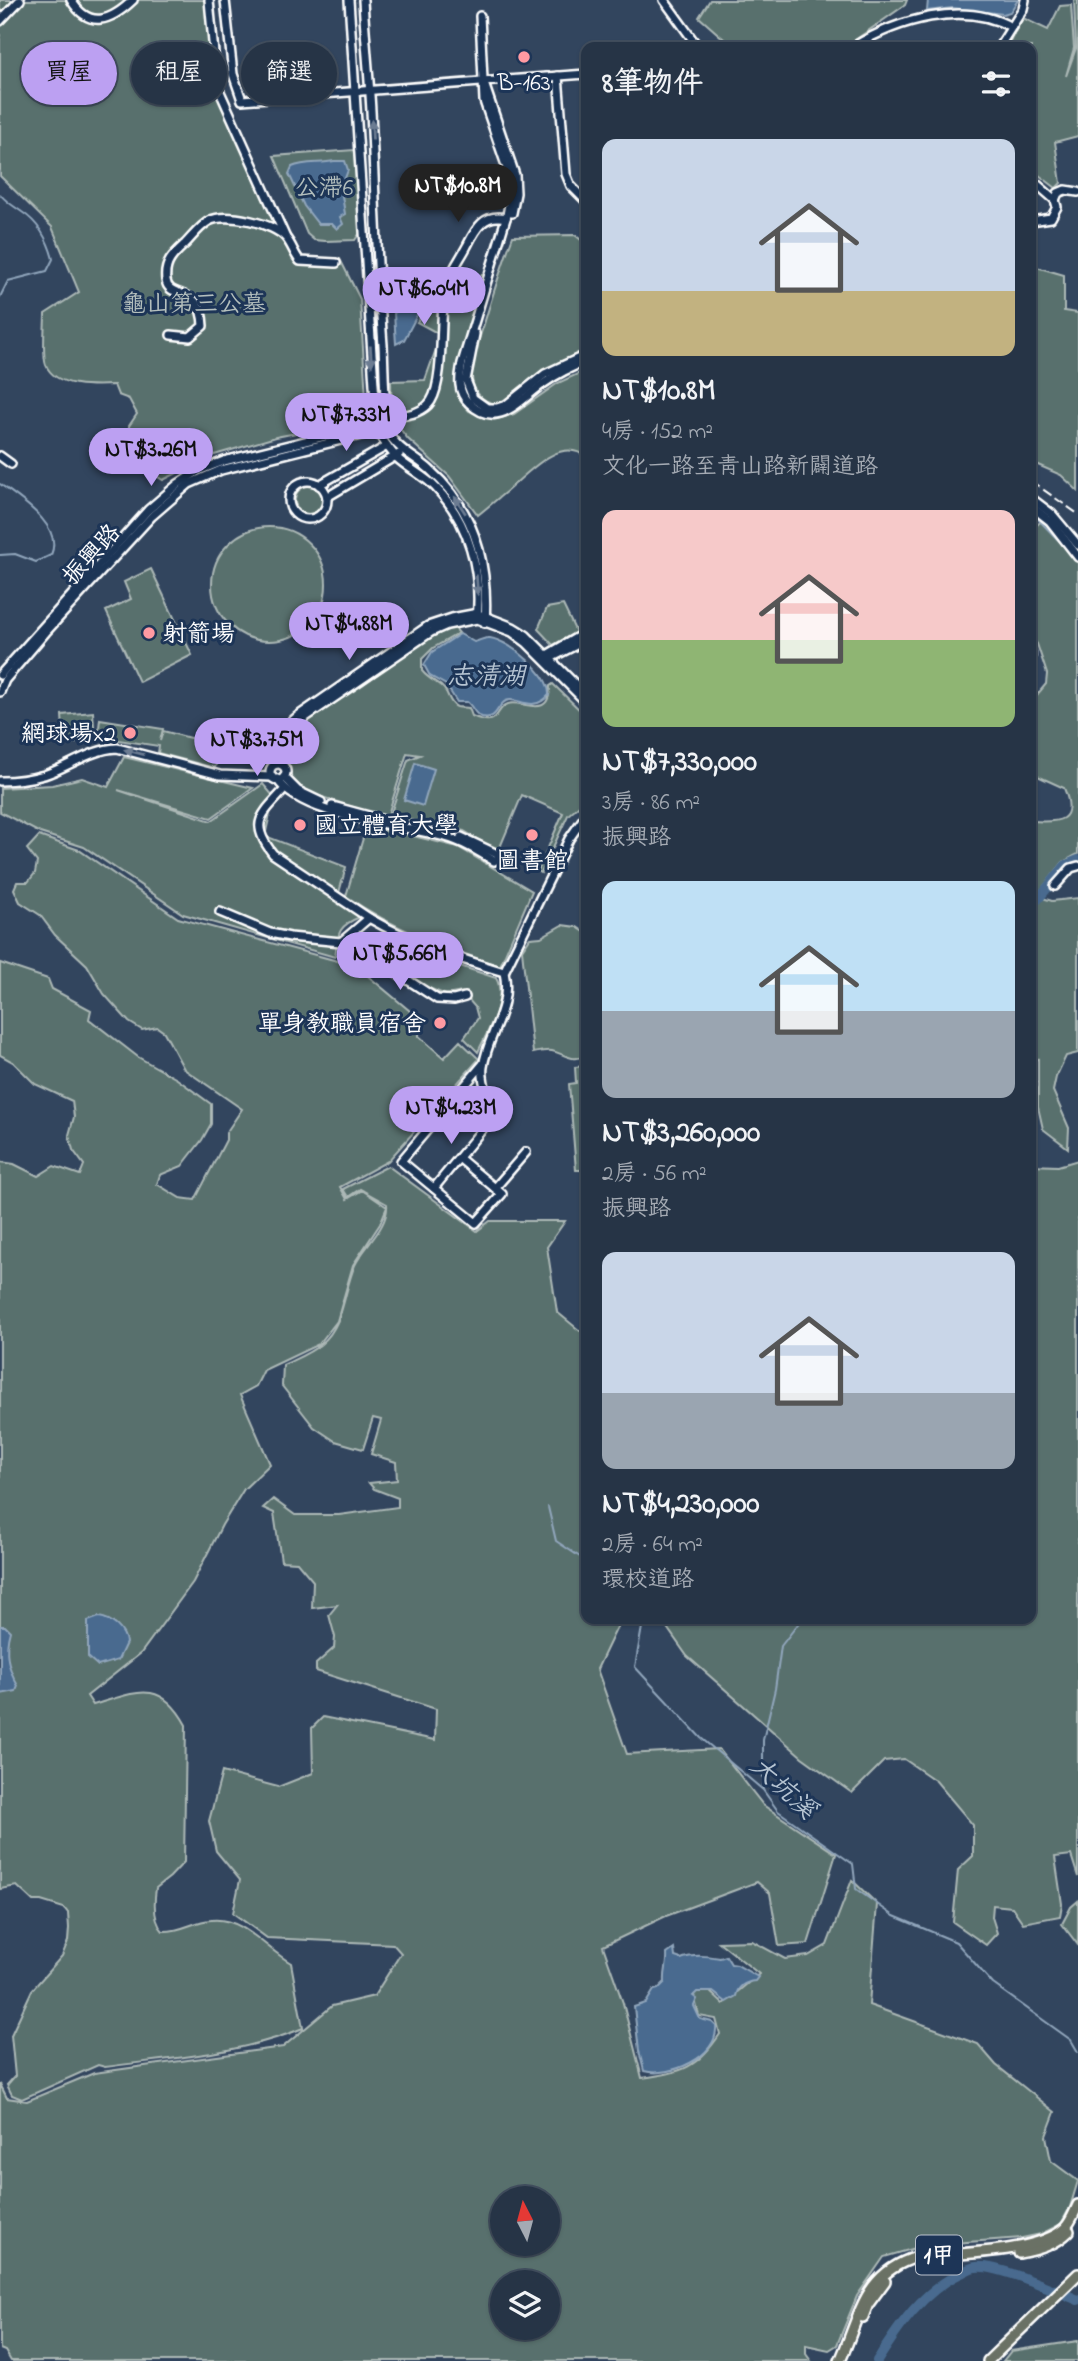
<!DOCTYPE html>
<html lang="zh-TW">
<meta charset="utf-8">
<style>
body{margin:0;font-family:"Indie Flower","LXGW WenKai TC",sans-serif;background:#323f51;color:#f1f3f6;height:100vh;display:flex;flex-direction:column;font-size:26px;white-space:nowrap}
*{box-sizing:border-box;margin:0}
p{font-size:23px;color:#a4aab3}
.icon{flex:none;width:38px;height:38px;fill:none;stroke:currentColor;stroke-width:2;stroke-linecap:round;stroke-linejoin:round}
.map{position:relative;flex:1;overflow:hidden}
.drawer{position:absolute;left:581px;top:42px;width:455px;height:1582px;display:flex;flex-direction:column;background:#263446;border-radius:14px;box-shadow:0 2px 5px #0004,0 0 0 2px #424f5f}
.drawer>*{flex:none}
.top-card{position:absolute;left:21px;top:42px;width:455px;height:63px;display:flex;gap:14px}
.needle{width:46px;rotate:354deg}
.buttons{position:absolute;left:490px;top:2186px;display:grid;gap:14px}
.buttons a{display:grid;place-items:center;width:70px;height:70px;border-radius:50%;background:#263446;box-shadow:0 2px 5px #0004,0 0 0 2px #424f5f;font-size:35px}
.price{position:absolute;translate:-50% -60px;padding:0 16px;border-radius:24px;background:#bca0f2;color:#111;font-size:23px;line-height:46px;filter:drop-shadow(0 2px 4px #0008)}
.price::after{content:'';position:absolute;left:50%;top:42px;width:21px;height:16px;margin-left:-10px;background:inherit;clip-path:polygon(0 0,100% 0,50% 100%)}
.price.on{background:#222;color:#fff}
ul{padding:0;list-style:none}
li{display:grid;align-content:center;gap:14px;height:371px;padding:0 21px}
li span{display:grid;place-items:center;height:217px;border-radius:14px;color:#555}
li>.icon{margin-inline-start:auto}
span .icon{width:126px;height:126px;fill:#fffc;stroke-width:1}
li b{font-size:30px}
h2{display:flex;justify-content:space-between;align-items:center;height:84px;padding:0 21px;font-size:30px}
.tag{padding:0 24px;border-radius:32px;background:#263446;box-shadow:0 2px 5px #0004,0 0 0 2px #424f5f;font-size:24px;line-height:63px}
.tag.on{background:#bca0f2;color:#111}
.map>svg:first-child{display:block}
</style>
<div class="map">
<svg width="1078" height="2361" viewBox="0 0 1078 2361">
<rect width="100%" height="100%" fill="#32455e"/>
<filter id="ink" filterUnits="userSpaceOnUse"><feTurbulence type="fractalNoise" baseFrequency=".0143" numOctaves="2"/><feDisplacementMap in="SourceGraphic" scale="14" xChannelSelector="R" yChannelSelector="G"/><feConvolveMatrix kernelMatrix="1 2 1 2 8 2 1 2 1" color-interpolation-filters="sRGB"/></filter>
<g filter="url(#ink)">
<g fill="#58706d" stroke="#acb8b6" stroke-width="2" fill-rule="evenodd">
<path d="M0 0H209L220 95 301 261 340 259 360 299 367 415 357 421 276 437 211 456 163 480 145 469 130 454 129 426 137 414 129 399 118 395 114 385C95 386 55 388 46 365 42 355 45 326 45 314L79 292 52 227 0 176Z"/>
<path d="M710 0H907L905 5 845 47H733L699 17Z"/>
<path d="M1074 0H1078V136L1055 142 1061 183 1056 188 1031 169V47H1007L1023 18 1048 30 1060 6 1071 5 1074 48 1066 76 1076 48Z"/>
<path d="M354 150 360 233 355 240 325 241 314 240 307 234 274 156Z"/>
<path d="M575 235 586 244V351C569 357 553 364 538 375 527 382 511 402 499 403 484 405 472 391 472 377 471 359 479 340 484 324 493 294 502 265 513 236Z"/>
<path d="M1033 266 1064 275V311L1078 313V491L1061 475 1031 462V269Z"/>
<path d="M485 273 455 376 459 399 469 411 494 420 514 414 558 383 586 370V457C560 435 526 475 507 491 497 499 488 507 478 515L449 476 408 439 397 425 392 423 391 381 425 380 441 335 417 322 440 284 466 285Z"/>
<circle cx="309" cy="500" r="14"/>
<path d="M1044 519 1078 562V854L1063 862 1036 896 1052 901 1078 898V1053L1066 1056 1056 1077 1053 1091 1069 1128 1068 1148 1043 1129 1038 1107V1059L1031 1060V821C1059 823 1078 822 1064 788L1031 773V702L1046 684 1047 674 1037 644 1031 635V530Z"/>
<circle cx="269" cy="584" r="57"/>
<path d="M151 569 192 655 139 682 106 611 131 599 124 582Z"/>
<path d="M563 605 576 632 553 645 538 629 547 608Z"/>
<path d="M454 627 459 633 433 648 422 659V671C431 682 438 681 444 689 449 694 449 704 457 707 461 708 465 707 469 708L472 716C502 729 493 709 508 704 522 699 550 721 550 686L553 684 586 716V799L568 815 541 873 538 871 563 813 522 795 498 852 464 831 390 816 408 760 420 755 407 753 387 818 316 795 291 782C286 770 283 759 286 745 293 721 338 702 358 688 390 666 416 641 454 627Z"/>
<path d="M93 712 95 741 64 744 62 715Z"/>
<path d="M100 719 163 729 160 741 163 731 221 746 215 768 158 753 159 746 98 737Z"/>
<path d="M124 757 253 788 211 818 118 790 211 821 263 784 274 797 265 836 346 867 337 900 360 917C337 926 338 934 335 957L183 914 84 847 40 833 0 812V788L52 785 82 778 108 787Z"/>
<path d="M366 828 401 833 458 847 532 891 500 966C446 948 393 929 346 896Z"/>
<path d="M39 836 79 850 178 918 356 966 410 1011 419 1024V1036L444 1058 460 1041 479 1059 388 1161 340 1187 347 1199 362 1190 360 1189 348 1197 343 1189 388 1166 477 1231 490 1221H565L547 1247 557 1312 580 1331 586 1325V1619H621L597 1669 627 1754 719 1749 763 1805 836 1854 808 1944 779 1946 770 1893 757 1882 666 1916 603 1946 623 2003 642 2078C682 2072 697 2069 720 2034L716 2019 699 2016 693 1991 707 1989 723 2004 759 1974 719 1942 752 1941 785 1959 808 1956 827 1945 852 1880 877 1904 869 2005 978 2044 996 2065 1055 2112 1046 2136 1051 2161 1078 2181 1070 2207 1061 2224 1041 2234 1022 2238 926 2245 884 2257 857 2296 837 2345 829 2350 806 2345V2354L811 2361H11L5 2351 0 2349V2084L7 2098 27 2101 94 2073 283 2047 332 2006 374 1996 401 1953 393 1944 267 1938 233 1913 240 1880 216 1851 209 1821 222 1772 278 1787 313 1773 312 1728 323 1717 435 1740 436 1709 316 1671V1664L334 1648 335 1637 329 1615 337 1605 312 1608 313 1581 297 1562 281 1561 274 1513 263 1508 273 1499 295 1515H339L398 1507V1498L374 1489 369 1483 397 1480 396 1462 371 1454 381 1420 373 1418 363 1449 335 1441 314 1427 282 1386 283 1365C295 1359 311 1353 321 1344 345 1324 343 1292 355 1265 364 1246 389 1227 387 1204L362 1190 387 1207 380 1224 353 1265 337 1321 319 1344 264 1370 256 1386 240 1395 270 1464 244 1489 222 1525 193 1582 141 1653 87 1696 93 1705C137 1692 160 1678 186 1725L184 1862 170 1877 156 1888C154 1902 153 1921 163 1931 181 1932 194 1921 211 1920 242 1916 266 1949 291 1963L303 2028C242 2054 171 2058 105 2067L98 2065 22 2099 12 2095 7 2085 15 2076 11 2035 32 1990 62 1956 68 1941 69 1928 68 1913 64 1908 41 1901H33L17 1886 0 1889V1162L14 1164 38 1176 54 1166 80 1175 84 1165 73 1150 69 1135 74 1117 72 1101 35 1084 13 1062 0 1055V963L48 979 52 989 91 1010 89 1019 138 1057 177 1079 211 1104V1124L202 1140 182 1166 160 1175 157 1184 180 1198 195 1200 226 1140V1133L242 1109 184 1069 164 1032 157 1027 142 1030 129 1022 104 994 87 965 55 935 40 915 20 902 14 889 17 882H28L35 873 37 862 27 849ZM502 2198H548V2244H502ZM502 2282H548V2328H502Z"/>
<path d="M562 925 577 927 586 933V1055C572 1063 565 1054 552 1051 547 1050 538 1052 533 1053L522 950 530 938 541 937Z"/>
<path d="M390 936 417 948V953C404 961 391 966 377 958Z"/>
<path d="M436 958 496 978C508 999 487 1032 478 1052L464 1038 478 1018 475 1007 462 992 446 995 424 986 405 973 408 969Z"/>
<path d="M586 1066V1182L585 1170H576L569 1084 576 1083 575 1067Z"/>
<path d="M1078 1160V1877L1071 1855 1055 1857 1062 1904 1060 1916 1023 1923 1012 1907 993 1905 992 1917 997 1933 986 1945 953 1922 958 1870 973 1856V1825L936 1781 904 1759 884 1761 852 1793 802 1757 687 1656 661 1619H1031V1165L1058 1166Z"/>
<path d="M1078 1901V1945L1062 1924 1071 1907Z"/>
<path d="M1078 2341V2361H1003L1011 2351Z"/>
</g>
<g fill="#486b8f" stroke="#91a6bc" stroke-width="2">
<path d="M928 0H1018L1010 12 1003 14 953 8 927 11Z"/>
<path d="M334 161H345L348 170 341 189 345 214 340 217 343 224 337 229 332 224H318L304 206 289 174 292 167C304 161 321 164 334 161Z"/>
<path d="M423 297 425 300 404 340 396 344 394 313Z"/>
<path d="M460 634 474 642C480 641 484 637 490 638 510 641 550 674 549 695 531 716 514 692 503 703 496 709 496 720 482 717 474 715 473 706 467 702H457L446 685 430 676 424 665 432 652Z"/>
<path d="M415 763 434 769 423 806 404 800Z"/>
<path d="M99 1617C112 1619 125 1630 126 1643L118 1660 98 1666 88 1657V1621Z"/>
<path d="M0 1626H5L10 1631C4 1652 8 1668 18 1686L16 1691 0 1694Z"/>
<path d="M674 1949 675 1957 681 1959C694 1954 708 1956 720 1958L726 1956 731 1964 737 1965 758 1977 755 1981C745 1982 738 1986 736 1996L726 2002 713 1992H697L693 1996 697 1999 694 2006 700 2019 712 2022 716 2026C719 2057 669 2078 644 2071L639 2051 634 2007 646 2003 654 1990 658 1989 665 1982C664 1971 668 1965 667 1954Z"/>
</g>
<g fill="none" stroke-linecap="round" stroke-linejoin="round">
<g stroke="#91a6bc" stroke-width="2">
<path d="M0 194C7 203 14 206 22 212 39 223 48 240 53 259L47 271 8 281 0 297"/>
<path d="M0 484C20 499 64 526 51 555L36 562 15 554 0 555"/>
<path d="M1031 512 1069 551"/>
<path d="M1031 891 1046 890"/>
<path d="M548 1507 556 1541 586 1561"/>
<path d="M641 1619 642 1627 635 1667 701 1738 763 1790 778 1811 853 1864 856 1889 894 1916 956 1942 993 1984 1071 2040 1078 2052"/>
<path d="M763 1789V1740L775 1689 781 1646 801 1620"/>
</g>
<g stroke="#486b8f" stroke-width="10">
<path d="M1031 900 1038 899 1066 865 1078 860"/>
<path d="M877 2361C899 2326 923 2291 961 2273 965 2271 972 2267 976 2267 997 2264 1056 2291 1078 2300"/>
</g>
<g stroke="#fff" stroke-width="12">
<g id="minor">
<path d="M71 0C89 30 111 21 133 0"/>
<path d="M209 0 217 85 285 236"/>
<path d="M225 0 233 74 242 100 586 74"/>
<path d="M349 0 377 431C383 440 389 450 397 458 409 469 425 476 436 488 469 522 482 572 477 619L512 632 527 643 586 702"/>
<path d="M363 0C365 37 369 74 371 111 375 189 377 267 383 345 384 363 384 421 390 435 397 449 418 459 430 470 475 510 489 563 485 623"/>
<path d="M664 0 698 47"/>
<path d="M480 16 484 101 510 177V200L507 215 462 363C459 378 457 392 469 403 497 431 520 400 543 384 557 374 570 367 586 362"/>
<path d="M0 21 20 0"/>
<path d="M853 47C897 20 963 0 1011 27"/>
<path d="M999 47 1023 9 1025 0"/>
<path d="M558 76 566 174 571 186 586 201"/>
<path d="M484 83 515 175 516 193 512 213"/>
<path d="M1031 179 1055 200"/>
<path d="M1055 200 1058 193 1065 190 1078 192"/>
<path d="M1031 221 1051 218 1057 207 1055 200"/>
<path d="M475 334 466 380 473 398 487 408H497L506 405 545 374 586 355"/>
<path d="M171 335 190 337 203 326C202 284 168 301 166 280 164 263 173 255 185 244 192 237 200 226 209 221 226 212 274 223 286 238 292 245 294 254 300 261L336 263"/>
<path d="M0 456 11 464"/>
<circle cx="308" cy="500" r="19"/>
<path d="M319 485 387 446"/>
<path d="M327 497 399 454"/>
<path d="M1031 498 1052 514 1078 545"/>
<path d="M1031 506 1050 521 1078 557"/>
<path d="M482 615 513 627 526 635 586 695"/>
<path d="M1031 653V674"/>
<path d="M547 655 586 632"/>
<path d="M549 659 586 640"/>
<path d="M0 675 148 510 178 484 198 471 224 461 378 423"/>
<path d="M0 692 5 680 46 632 152 516 189 484 221 470 377 431 388 418C403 415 422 415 431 401 444 381 440 320 444 294 447 277 459 261 467 246 476 228 484 213 506 218"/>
<path d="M276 764C274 742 281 730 298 716L428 626 452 618 478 613"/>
<circle cx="278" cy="772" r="8"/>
<path d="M282 765 286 740 300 721 431 632 447 625 477 619"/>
<path d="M284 777 298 791 321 802"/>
<path d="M277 779C302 818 403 824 445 837 463 842 478 851 494 861L499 858"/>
<path d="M0 781C15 781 30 779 44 775 69 767 91 749 117 748L220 775 272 777"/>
<path d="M285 789C262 815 248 822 273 854L369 918"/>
<path d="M332 806 391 822"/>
<path d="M461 837 497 854 499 858"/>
<path d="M1055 886 1071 868 1078 866"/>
<path d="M220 912 270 933 290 937 341 942 369 918C412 943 457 958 504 972"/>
<path d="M341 942 394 971 437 999 454 1000 465 997"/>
<path d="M394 971 435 950"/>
<path d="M504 972 569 839 586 815"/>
<path d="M459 1158 502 1194 476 1223 401 1161 483 1064"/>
<path d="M434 1188 489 1121C495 1105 480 1085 483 1067 488 1033 512 1008 504 972"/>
<path d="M495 1188 526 1152"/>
</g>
</g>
<g stroke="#fff" stroke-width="14">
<g id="major">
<path d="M1019 2253C1038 2250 1055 2245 1069 2231"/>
<path d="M863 2317 868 2304 885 2281"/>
<path d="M840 2361C860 2317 863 2273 917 2257 955 2253 1037 2254 1065 2228 1071 2222 1074 2213 1078 2205"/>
<path d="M988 2361 1078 2274"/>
</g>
</g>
<use href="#minor" stroke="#1d3557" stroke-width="7"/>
<use href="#major" stroke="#6b7165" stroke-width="9"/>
<path stroke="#fff" stroke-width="2" stroke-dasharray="10 5" stroke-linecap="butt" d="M1031 481 1078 514"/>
</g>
<defs><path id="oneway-solid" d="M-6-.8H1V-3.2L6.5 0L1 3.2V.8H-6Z" transform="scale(1.75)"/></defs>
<g fill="#6c7c92">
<use href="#oneway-solid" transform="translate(372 130) rotate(-93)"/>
<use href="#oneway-solid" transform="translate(371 356) rotate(86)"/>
<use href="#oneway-solid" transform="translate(460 505) rotate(-123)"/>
<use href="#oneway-solid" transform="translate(477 585) rotate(86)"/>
<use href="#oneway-solid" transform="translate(134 752) rotate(-166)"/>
</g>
</g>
<g fill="#ff9aa2" stroke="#1d3557" stroke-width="2.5">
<circle cx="524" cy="57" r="7"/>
<circle cx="149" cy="633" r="7"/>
<circle cx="130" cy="733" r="7"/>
<circle cx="300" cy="825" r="7"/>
<circle cx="532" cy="835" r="7"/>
<circle cx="440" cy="1023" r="7"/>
</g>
<g text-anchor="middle" stroke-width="6" stroke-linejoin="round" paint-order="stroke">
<rect fill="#1d3557" stroke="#bbc2cd" stroke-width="2" x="916" y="2235.5" width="46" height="39" rx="5"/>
<g font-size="23" font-weight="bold" fill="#fff">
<text x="939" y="2263">1甲</text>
</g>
<g font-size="24" fill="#fff" stroke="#1d3557">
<text x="524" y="90">B-163</text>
<text x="163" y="641" text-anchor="start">射箭場</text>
<text x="116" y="741" text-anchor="end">網球場x2</text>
<text x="314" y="833" text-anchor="start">國立體育大學</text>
<text x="532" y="868">圖書館</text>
<text x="426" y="1031" text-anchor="end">單身教職員宿舍</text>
</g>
<g font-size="24" fill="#b4bfbd" stroke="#1d3557">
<text x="324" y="195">公滯6</text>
<text x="194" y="311">龜山第三公墓</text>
</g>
<g font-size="24" fill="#fff" stroke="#1d3557">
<text transform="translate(91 554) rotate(-48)" y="8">振興路</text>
</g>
<g font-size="26" font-style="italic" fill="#b6c4d2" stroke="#1d3557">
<text x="486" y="684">志清湖</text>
<text transform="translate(784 1787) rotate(42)" y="9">大坑溪</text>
</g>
</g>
</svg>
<div class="buttons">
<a><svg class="needle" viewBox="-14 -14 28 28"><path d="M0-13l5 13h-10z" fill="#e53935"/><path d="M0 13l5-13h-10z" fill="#a4aab3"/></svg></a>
<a><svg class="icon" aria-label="layers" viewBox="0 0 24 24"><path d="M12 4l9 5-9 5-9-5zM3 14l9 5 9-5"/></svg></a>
</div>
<b class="price on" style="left:458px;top:224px">NT$10.8M</b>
<b class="price" style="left:424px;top:327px">NT$6.04M</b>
<b class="price" style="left:346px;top:453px">NT$7.33M</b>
<b class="price" style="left:151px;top:488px">NT$3.26M</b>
<b class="price" style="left:349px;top:662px">NT$4.88M</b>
<b class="price" style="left:257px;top:778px">NT$3.75M</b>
<b class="price" style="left:400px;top:992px">NT$5.66M</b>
<b class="price" style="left:451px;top:1146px">NT$4.23M</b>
<div class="top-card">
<a class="tag on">買屋</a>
<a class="tag">租屋</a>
<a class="tag">篩選</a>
</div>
<section class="drawer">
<h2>8筆物件<svg class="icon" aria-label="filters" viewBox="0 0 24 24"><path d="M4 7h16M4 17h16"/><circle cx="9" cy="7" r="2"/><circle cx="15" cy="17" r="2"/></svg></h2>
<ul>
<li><span style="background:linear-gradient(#c9d6e8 70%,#c2b280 0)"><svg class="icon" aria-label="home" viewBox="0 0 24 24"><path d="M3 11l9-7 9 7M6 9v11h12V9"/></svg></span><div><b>NT$10.8M</b><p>4房 · 152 m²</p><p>文化一路至青山路新闢道路</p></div></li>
<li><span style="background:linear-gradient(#f6c9c9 60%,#8fb573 0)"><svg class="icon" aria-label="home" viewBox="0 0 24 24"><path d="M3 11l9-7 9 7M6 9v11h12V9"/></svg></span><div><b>NT$7,330,000</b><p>3房 · 86 m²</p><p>振興路</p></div></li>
<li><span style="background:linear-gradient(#bfe0f5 60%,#9aa5b1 0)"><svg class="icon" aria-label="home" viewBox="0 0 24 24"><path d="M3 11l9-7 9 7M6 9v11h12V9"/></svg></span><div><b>NT$3,260,000</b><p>2房 · 56 m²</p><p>振興路</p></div></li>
<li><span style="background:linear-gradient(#c9d6e8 65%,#9aa5b1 0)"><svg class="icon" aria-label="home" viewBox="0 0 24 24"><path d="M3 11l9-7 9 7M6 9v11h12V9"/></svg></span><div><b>NT$4,230,000</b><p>2房 · 64 m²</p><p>環校道路</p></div></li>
</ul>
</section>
</div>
